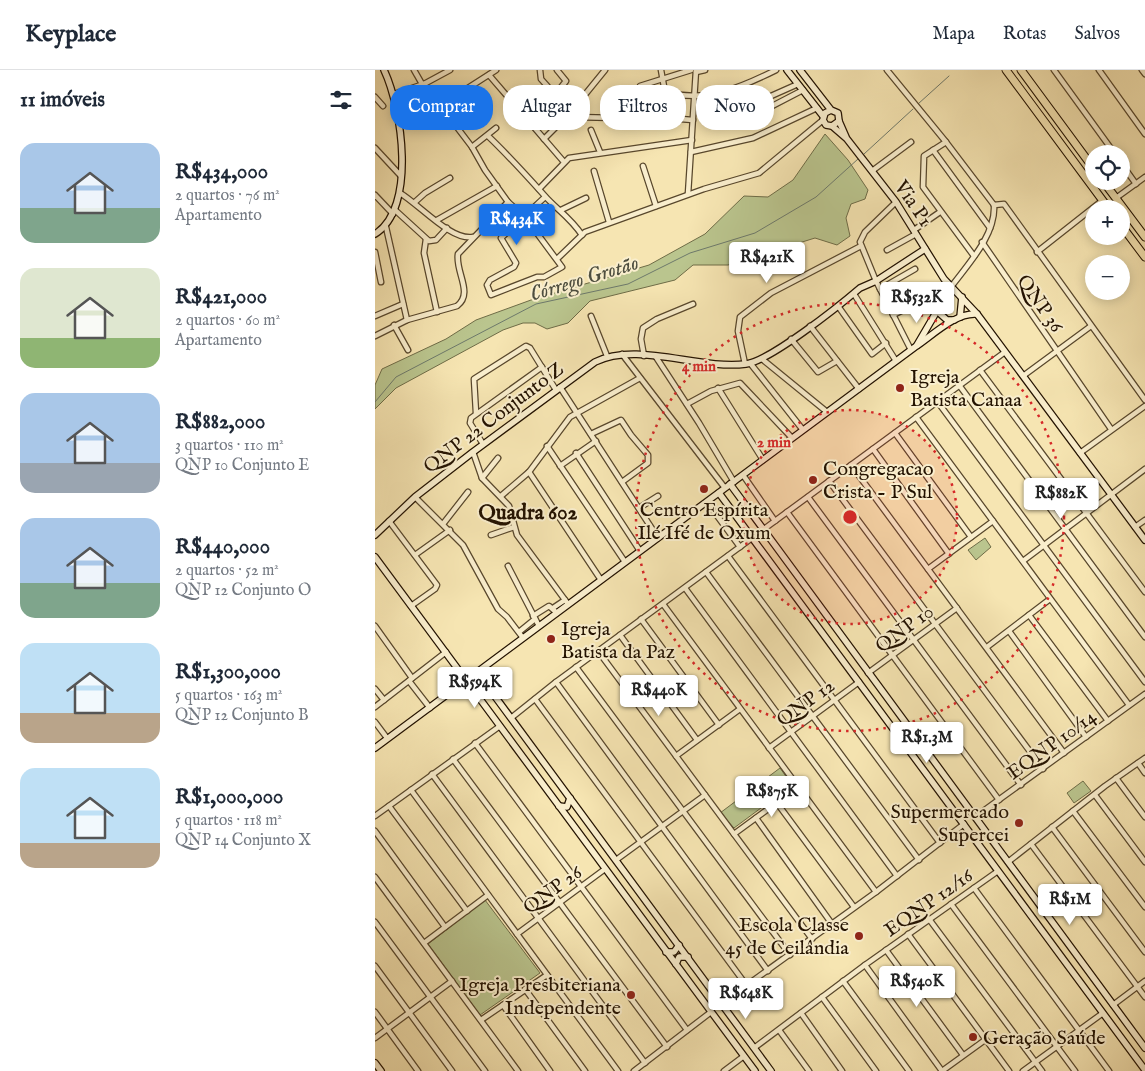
<!DOCTYPE html>
<html lang="pt">
<meta charset="utf-8">
<style>
body{margin:0;font-family:"IM FELL English",serif;background:#f2f2f3;color:#1f2937;height:100vh;display:flex;flex-direction:column;font-size:19px;white-space:nowrap}
*{box-sizing:border-box;margin:0}
p{font-size:16px;color:#747a83}
.icon{flex:none;width:28px;height:28px;fill:none;stroke:currentColor;stroke-width:2;stroke-linecap:round;stroke-linejoin:round}
.map{position:relative;flex:1;overflow:hidden}
.side{display:flex;flex-direction:column;background:#fff;width:375px}
.side>*{flex:none}
.banner{position:absolute;left:15px;top:15px;width:475px;height:45px;display:flex;gap:10px}
.fabs{position:absolute;left:710px;top:75px;display:grid;gap:10px}
.fabs a{display:grid;place-items:center;width:45px;height:45px;border-radius:50%;background:#fff;box-shadow:0 2px 12px #0003;font-size:25px}
.price{position:absolute;translate:-50% -42px;padding:0 11px;border-radius:5px;background:#fff;color:#222;font-size:16px;line-height:32px;filter:drop-shadow(0 1px 2px #0008)}
.price::after{content:'';position:absolute;left:50%;top:30px;width:15px;height:11px;margin-left:-8px;background:inherit;clip-path:polygon(0 0,100% 0,50% 100%)}
.price.active{background:#1a73e8;color:#fff}
ul{padding:0;list-style:none}
li{display:flex;align-items:center;gap:15px;height:125px;padding:0 20px}
li span{display:grid;place-items:center;flex:none;width:140px;height:100px;border-radius:15px;color:#555}
li>.icon{margin-inline-start:auto}
span .icon{width:60px;height:60px;fill:#fffc;stroke-width:1}
li b{font-size:21px}
h2{display:flex;justify-content:space-between;align-items:center;height:60px;padding:0 20px;font-size:21px}
.tag{padding:0 18px;border-radius:20px;background:#fff;box-shadow:0 2px 12px #0003;font-size:18px;line-height:45px}
.tag.active{background:#1a73e8;color:#fff}
header{display:flex;align-items:center;gap:30px;box-sizing:border-box;height:70px;padding:0 25px;background:#fff;border-bottom:1px solid #e0e1e3}
header strong{font-size:24px}
nav{display:flex;gap:28px;margin-inline-start:auto;font-size:18px}
main{display:flex;flex:1;min-height:0}
.map>svg:first-child{display:block}
</style>
<header>
<strong>Keyplace</strong>
<nav><a>Mapa</a><a>Rotas</a><a>Salvos</a></nav>
</header>
<main>
<section class="side">
<h2>11 imóveis<svg class="icon" aria-label="filters" viewBox="0 0 24 24"><path d="M4 7h16M4 17h16"/><circle cx="9" cy="7" r="2"/><circle cx="15" cy="17" r="2"/></svg></h2>
<ul>
<li><span style="background:linear-gradient(#a9c7e8 65%,#7fa58c 0)"><svg class="icon" aria-label="home" viewBox="0 0 24 24"><path d="M3 11l9-7 9 7M6 9v11h12V9"/></svg></span><div><b>R$434,000</b><p>2 quartos · 76 m²</p><p>Apartamento</p></div></li>
<li><span style="background:linear-gradient(#dfe7d0 70%,#8fb573 0)"><svg class="icon" aria-label="home" viewBox="0 0 24 24"><path d="M3 11l9-7 9 7M6 9v11h12V9"/></svg></span><div><b>R$421,000</b><p>2 quartos · 60 m²</p><p>Apartamento</p></div></li>
<li><span style="background:linear-gradient(#a9c7e8 70%,#9aa5b1 0)"><svg class="icon" aria-label="home" viewBox="0 0 24 24"><path d="M3 11l9-7 9 7M6 9v11h12V9"/></svg></span><div><b>R$882,000</b><p>3 quartos · 110 m²</p><p>QNP 10 Conjunto E</p></div></li>
<li><span style="background:linear-gradient(#a9c7e8 65%,#7fa58c 0)"><svg class="icon" aria-label="home" viewBox="0 0 24 24"><path d="M3 11l9-7 9 7M6 9v11h12V9"/></svg></span><div><b>R$440,000</b><p>2 quartos · 52 m²</p><p>QNP 12 Conjunto O</p></div></li>
<li><span style="background:linear-gradient(#bfe0f5 70%,#b9a48a 0)"><svg class="icon" aria-label="home" viewBox="0 0 24 24"><path d="M3 11l9-7 9 7M6 9v11h12V9"/></svg></span><div><b>R$1,300,000</b><p>5 quartos · 163 m²</p><p>QNP 12 Conjunto B</p></div></li>
<li><span style="background:linear-gradient(#bfe0f5 75%,#b9a48a 0)"><svg class="icon" aria-label="home" viewBox="0 0 24 24"><path d="M3 11l9-7 9 7M6 9v11h12V9"/></svg></span><div><b>R$1,000,000</b><p>5 quartos · 118 m²</p><p>QNP 14 Conjunto X</p></div></li>
</ul>
</section>
<div class="map">
<svg width="770" height="1001" viewBox="0 0 770 1001">
<rect width="100%" height="100%" fill="#f6e5b2"/>
<filter id="stains"><feTurbulence type="fractalNoise" baseFrequency=".004" numOctaves="4"/><feColorMatrix values="0 0 0 0 .2 0 0 0 0 .09 0 0 0 0 .02 0 0 0 .5 -.17"/></filter>
<radialGradient id="worn" r=".72"><stop offset=".6" stop-color="#630" stop-opacity="0"/><stop offset="1" stop-color="#630" stop-opacity=".3"/></radialGradient>
<g fill="#bac58e" stroke="#6e6c47">
<path d="M450 64 473 90 493 120 490 129 476 134 471 148 475 166 462 175 440 168 353 195H318L300 210 215 231 193 253 172 259 160 253H148L128 260 21 318 0 339V315L7 299 71 269 101 250 156 230 274 195 330 164 369 126 393 127 418 110Z"/>
<path d="M610 468 616 477 601 490 593 480Z"/>
<path d="M405 698 417 715 359 758 345 743Z"/>
<path d="M708 711 716 721 699 733 692 723Z"/>
<path d="M110 830 165 903 105 945 53 874Z"/>
</g>
<g fill="none" stroke-linecap="round" stroke-linejoin="round">
<g stroke="#6d796b" stroke-width="1">
<path d="M543 34 574 6"/>
<path d="M489 84 538 39"/>
<path d="M0 332 21 307 161 234 253 214 315 183 380 163 441 127 483 89"/>
</g>
<g stroke="#58472c" stroke-width="7">
<g id="street">
<path d="M39 0 47 14"/>
<path d="M165 0 166 9 200 47 243 48 269 46 318 50"/>
<path d="M286 0 290 22C331 33 365 18 401 0"/>
<path d="M512 0 571 72 619 135"/>
<path d="M679 0 740 84"/>
<path d="M724 0 770 64"/>
<path d="M767 0 770 4"/>
<path d="M321 2 330 0"/>
<path d="M114 5 189 92"/>
<path d="M49 14 97 77 110 100 133 132 150 147 187 197 169 207H162L116 225 112 215 115 210 139 197 141 193 126 168 170 127"/>
<path d="M19 24 49 14 75 0"/>
<path d="M180 25 191 11 182 0"/>
<path d="M396 26 423 14"/>
<path d="M0 27 8 36"/>
<path d="M65 36 121 0"/>
<path d="M269 46 265 16 316 0"/>
<path d="M378 46 428 20"/>
<path d="M216 60 225 82"/>
<path d="M113 66C133 85 151 105 169 125 182 140 194 146 207 165"/>
<path d="M169 69 195 43 230 0"/>
<path d="M571 72 549 86 548 117 599 186"/>
<path d="M97 77 121 58"/>
<path d="M0 78 26 106"/>
<path d="M558 80 615 158"/>
<path d="M316 82 378 68 442 38"/>
<path d="M746 93 761 114"/>
<path d="M268 96 281 136"/>
<path d="M219 101 234 152"/>
<path d="M497 101 536 72"/>
<path d="M164 119 194 88 317 70"/>
<path d="M25 123C45 135 76 171 98 167"/>
<path d="M313 124 321 0"/>
<path d="M0 125 18 144"/>
<path d="M741 128 770 107"/>
<path d="M40 132 50 123 75 108"/>
<path d="M521 132 490 162 485 172 501 211 536 280"/>
<path d="M619 135 629 134 770 330"/>
<path d="M20 140 54 171 61 170 72 158"/>
<path d="M186 140 211 128"/>
<path d="M62 150 122 116"/>
<path d="M11 157 32 250"/>
<path d="M539 160 565 142"/>
<path d="M51 169 49 183 62 242"/>
<path d="M607 172 736 359"/>
<path d="M512 180 541 164"/>
<path d="M0 182 6 212"/>
<path d="M662 182 728 130"/>
<path d="M182 189 210 162 329 119 384 103 448 50"/>
<path d="M576 217C593 194 621 165 619 135"/>
<path d="M505 219 540 199"/>
<path d="M479 224 521 291"/>
<path d="M463 236 497 284 511 273"/>
<path d="M518 245 538 235"/>
<path d="M0 246 28 234"/>
<path d="M216 246 232 286"/>
<path d="M19 255 33 280"/>
<path d="M435 256 484 319"/>
<path d="M0 266 32 250 82 236C99 223 80 202 83 184L133 132"/>
<path d="M416 269 443 302 462 291"/>
<path d="M247 284 350 418"/>
<path d="M269 286 266 269 268 258 282 249 318 234"/>
<path d="M281 287 324 353 359 412"/>
<path d="M387 289 452 342"/>
<path d="M375 293 428 360"/>
<path d="M370 294 363 261 365 247 396 223 486 176"/>
<path d="M605 300 770 522"/>
<path d="M648 306 716 256"/>
<path d="M584 315 770 567"/>
<path d="M185 317 283 468"/>
<path d="M343 318 388 390"/>
<path d="M562 331 770 612"/>
<path d="M312 334 336 321 365 313 417 368"/>
<path d="M101 343 99 309 151 276 155 278 181 320"/>
<path d="M541 347 754 635"/>
<path d="M520 363 596 467"/>
<path d="M216 364 246 350 256 365 273 385V393L247 412"/>
<path d="M108 374 95 353 96 348 167 297"/>
<path d="M172 376 250 492"/>
<path d="M498 379 574 484"/>
<path d="M98 382 107 408 134 436 142 465 193 534"/>
<path d="M201 383 265 481"/>
<path d="M705 383 770 336"/>
<path d="M476 395 689 683"/>
<path d="M185 396 221 371"/>
<path d="M154 402 226 510"/>
<path d="M368 405 400 451"/>
<path d="M107 408 123 388"/>
<path d="M454 411 668 699"/>
<path d="M126 426 154 402 195 347 265 308"/>
<path d="M40 427 88 475 123 539 132 547 148 568"/>
<path d="M433 427 646 715"/>
<path d="M332 432 365 477"/>
<path d="M264 438 283 426"/>
<path d="M412 442 624 730"/>
<path d="M14 451 62 515 60 519 36 536"/>
<path d="M68 454 93 422"/>
<path d="M760 457 770 450"/>
<path d="M389 459 630 282"/>
<path d="M116 465 139 457"/>
<path d="M40 485 75 460"/>
<path d="M353 486 565 773"/>
<path d="M648 491 770 399"/>
<path d="M133 496 164 556"/>
<path d="M553 499 618 451"/>
<path d="M331 502 544 790"/>
<path d="M310 518 522 806"/>
<path d="M288 534 501 822"/>
<path d="M178 538 190 530"/>
<path d="M654 545 733 651"/>
<path d="M158 546 174 536 182 543"/>
<path d="M266 549 344 655"/>
<path d="M0 556 37 608"/>
<path d="M634 561 711 667"/>
<path d="M144 562 160 549"/>
<path d="M245 565 322 670"/>
<path d="M612 577 675 529"/>
<path d="M223 581 437 869"/>
<path d="M201 597 415 885"/>
<path d="M493 603 582 538"/>
<path d="M34 611 55 638"/>
<path d="M181 612 393 901"/>
<path d="M0 619 9 630"/>
<path d="M160 629 372 916"/>
<path d="M0 637 71 582"/>
<path d="M136 648 181 612 377 468"/>
<path d="M0 652 12 668"/>
<path d="M100 673 312 960"/>
<path d="M394 678 484 612"/>
<path d="M301 686 365 639"/>
<path d="M78 689 292 977"/>
<path d="M763 693 770 703"/>
<path d="M57 704 270 993"/>
<path d="M741 708 770 747"/>
<path d="M36 720 243 1001"/>
<path d="M720 725 770 792"/>
<path d="M402 733 479 837"/>
<path d="M14 736 92 841"/>
<path d="M698 741 770 837"/>
<path d="M0 746 125 656"/>
<path d="M600 747 770 624"/>
<path d="M381 748 457 854"/>
<path d="M677 757 770 882"/>
<path d="M0 761 70 857"/>
<path d="M359 764 423 717"/>
<path d="M656 774 770 927"/>
<path d="M241 790 330 725"/>
<path d="M633 792 730 716 770 688"/>
<path d="M0 807 143 1001"/>
<path d="M599 818 734 1001"/>
<path d="M576 834 700 1001"/>
<path d="M554 849 667 1001"/>
<path d="M0 852 110 1001"/>
<path d="M142 864 230 799"/>
<path d="M533 864 634 1001"/>
<path d="M49 873 113 825"/>
<path d="M511 880 588 985"/>
<path d="M490 895 567 1001"/>
<path d="M0 896 77 1001"/>
<path d="M468 911 534 1001"/>
<path d="M150 919 210 1001"/>
<path d="M447 927 501 1001"/>
<path d="M347 933 501 822 589 754"/>
<path d="M128 935 175 1001"/>
<path d="M738 935 770 911"/>
<path d="M0 942 43 1001"/>
<path d="M426 943 467 1001"/>
<path d="M106 950 172 905"/>
<path d="M404 960 434 1001"/>
<path d="M0 968 77 911"/>
<path d="M379 978 490 895 623 801"/>
<path d="M259 1001 336 942"/>
<path d="M349 1001 369 986"/>
<path d="M567 1001 610 970"/>
<path d="M648 1001 728 943"/>
</g>
</g>
<g stroke="#231200" stroke-width="8">
<g id="secondary">
<path d="M412 0 448 46"/>
<path d="M425 0 456 40 463 43 464 51 457 56 451 55 448 50 450 43 456 40"/>
<path d="M464 51 471 67"/>
<path d="M457 56 472 69 521 132 569 209 602 244 770 470"/>
<path d="M0 164C42 138 27 38 9 0"/>
<path d="M562 241 572 250H579"/>
<path d="M585 247 587 227"/>
<path d="M542 275 576 217"/>
<path d="M355 414 770 978"/>
<path d="M344 423 770 1000"/>
<path d="M0 465 40 427 98 382 220 292C263 271 323 300 371 294 395 291 464 236 485 218L501 211 550 179"/>
<path d="M0 487 380 1001"/>
<path d="M102 602 396 1001"/>
<path d="M0 678 540 277C558 265 581 242 602 244"/>
<path d="M184 736 192 737 195 728"/>
<path d="M291 882H299L304 875"/>
<path d="M301 894 304 887H313"/>
<path d="M0 993 6 1001"/>
</g>
</g>
<g stroke="#231200" stroke-width="9">
<g id="primary">
<path d="M631 0 734 139"/>
<path d="M646 0 719 99"/>
<path d="M728 111 770 167"/>
<path d="M746 155 770 187"/>
</g>
</g>
<use href="#street" stroke="#f9eecd" stroke-width="4.5"/>
<use href="#secondary" stroke="#f9eecd" stroke-width="5.5"/>
<use href="#primary" stroke="#f6e5b2" stroke-width="7"/>
</g>
<circle cx="475" cy="447" r="107" fill="#d62828" fill-opacity=".12"/>
<g fill="none" stroke="#d62828" stroke-width="2.5" stroke-dasharray="2.5 5">
<circle cx="475" cy="447" r="107"/>
<circle cx="475" cy="447" r="214"/>
</g>
<g fill="#8f2418" stroke="#f9eecd" stroke-width="2">
<circle cx="525" cy="318" r="5"/>
<circle cx="438" cy="410" r="5"/>
<circle cx="329" cy="419" r="5"/>
<circle cx="176" cy="569" r="5"/>
<circle cx="644" cy="753" r="5"/>
<circle cx="484" cy="866" r="5"/>
<circle cx="256" cy="925" r="5"/>
<circle cx="598" cy="967" r="5"/>
</g>
<g text-anchor="middle" stroke-width="4" stroke-linejoin="round" paint-order="stroke">
<g font-size="20" fill="#231200" stroke="#f9eecd">
<text transform="translate(539 133) rotate(56)" y="7">Via P1</text>
<text transform="translate(666 233) rotate(55)" y="7">QNP 36</text>
<text transform="translate(118 347) rotate(-37)" y="7">QNP 22 Conjunto Z</text>
<text transform="translate(529 558) rotate(-36)" y="7">QNP 10</text>
<text transform="translate(430 632) rotate(-36)" y="7">QNP 12</text>
<text transform="translate(676 674) rotate(-36)" y="7">EQNP 10/14</text>
<text transform="translate(177 819) rotate(-36)" y="7">QNP 26</text>
<text transform="translate(553 832) rotate(-35)" y="7">EQNP 12/16</text>
</g>
<g font-size="20" fill="#231200" stroke="#f9eecd" text-anchor="start">
<text x="535" y="313">Igreja<tspan x="535" dy="23">Batista Canaa</tspan></text>
<text x="448" y="405">Congregacao<tspan x="448" dy="23">Crista - P Sul</tspan></text>
<text x="329" y="446" text-anchor="middle">Centro Espírita<tspan x="329" dy="23">Ilé Ifé de Oxum</tspan></text>
<text x="186" y="565">Igreja<tspan x="186" dy="23">Batista da Paz</tspan></text>
<text x="634" y="748" text-anchor="end">Supermercado<tspan x="634" dy="23">Supercei</tspan></text>
<text x="474" y="861" text-anchor="end">Escola Classe<tspan x="474" dy="23">45 de Ceilândia</tspan></text>
<text x="246" y="921" text-anchor="end">Igreja Presbiteriana<tspan x="246" dy="23">Independente</tspan></text>
<text x="608" y="974">Geração Saúde</text>
</g>
<g font-size="21" font-style="italic" fill="#4e4e3f" stroke="#f9eecd">
<text transform="translate(209 208) rotate(-17)" y="7">Córrego Grotão</text>
</g>
<g font-size="21" font-weight="bold" fill="#231200" stroke="#f9eecd">
<text x="153" y="449">Quadra 602</text>
</g>
</g>
<circle cx="475" cy="447" r="8" fill="#d62828" stroke="#f9eecd" stroke-width="2.5"/>
<g font-size="15" text-anchor="middle" font-weight="bold" fill="#d62828" stroke="#f9eecd" stroke-width="4" stroke-linejoin="round" paint-order="stroke">
<text x="324" y="301">4 min</text>
<text x="399" y="377">2 min</text>
</g>
<rect width="100%" height="100%" filter="url(#stains)"/>
<rect width="100%" height="100%" fill="url(#worn)"/>
</svg>
<div class="fabs">
<a><svg class="icon" aria-label="locate" viewBox="0 0 24 24"><circle cx="12" cy="12" r="6"/><path d="M12 2v4M12 18v4M2 12h4M18 12h4"/></svg></a>
<a>+</a>
<a>−</a>
</div>
<b class="price active" style="left:142px;top:176px">R$434K</b>
<b class="price" style="left:392px;top:214px">R$421K</b>
<b class="price" style="left:542px;top:254px">R$532K</b>
<b class="price" style="left:686px;top:450px">R$882K</b>
<b class="price" style="left:100px;top:639px">R$594K</b>
<b class="price" style="left:284px;top:647px">R$440K</b>
<b class="price" style="left:552px;top:694px">R$1.3M</b>
<b class="price" style="left:397px;top:748px">R$875K</b>
<b class="price" style="left:695px;top:856px">R$1M</b>
<b class="price" style="left:542px;top:938px">R$540K</b>
<b class="price" style="left:371px;top:950px">R$648K</b>
<div class="banner">
<a class="tag active">Comprar</a>
<a class="tag">Alugar</a>
<a class="tag">Filtros</a>
<a class="tag">Novo</a>
</div>
</div>
</main>
